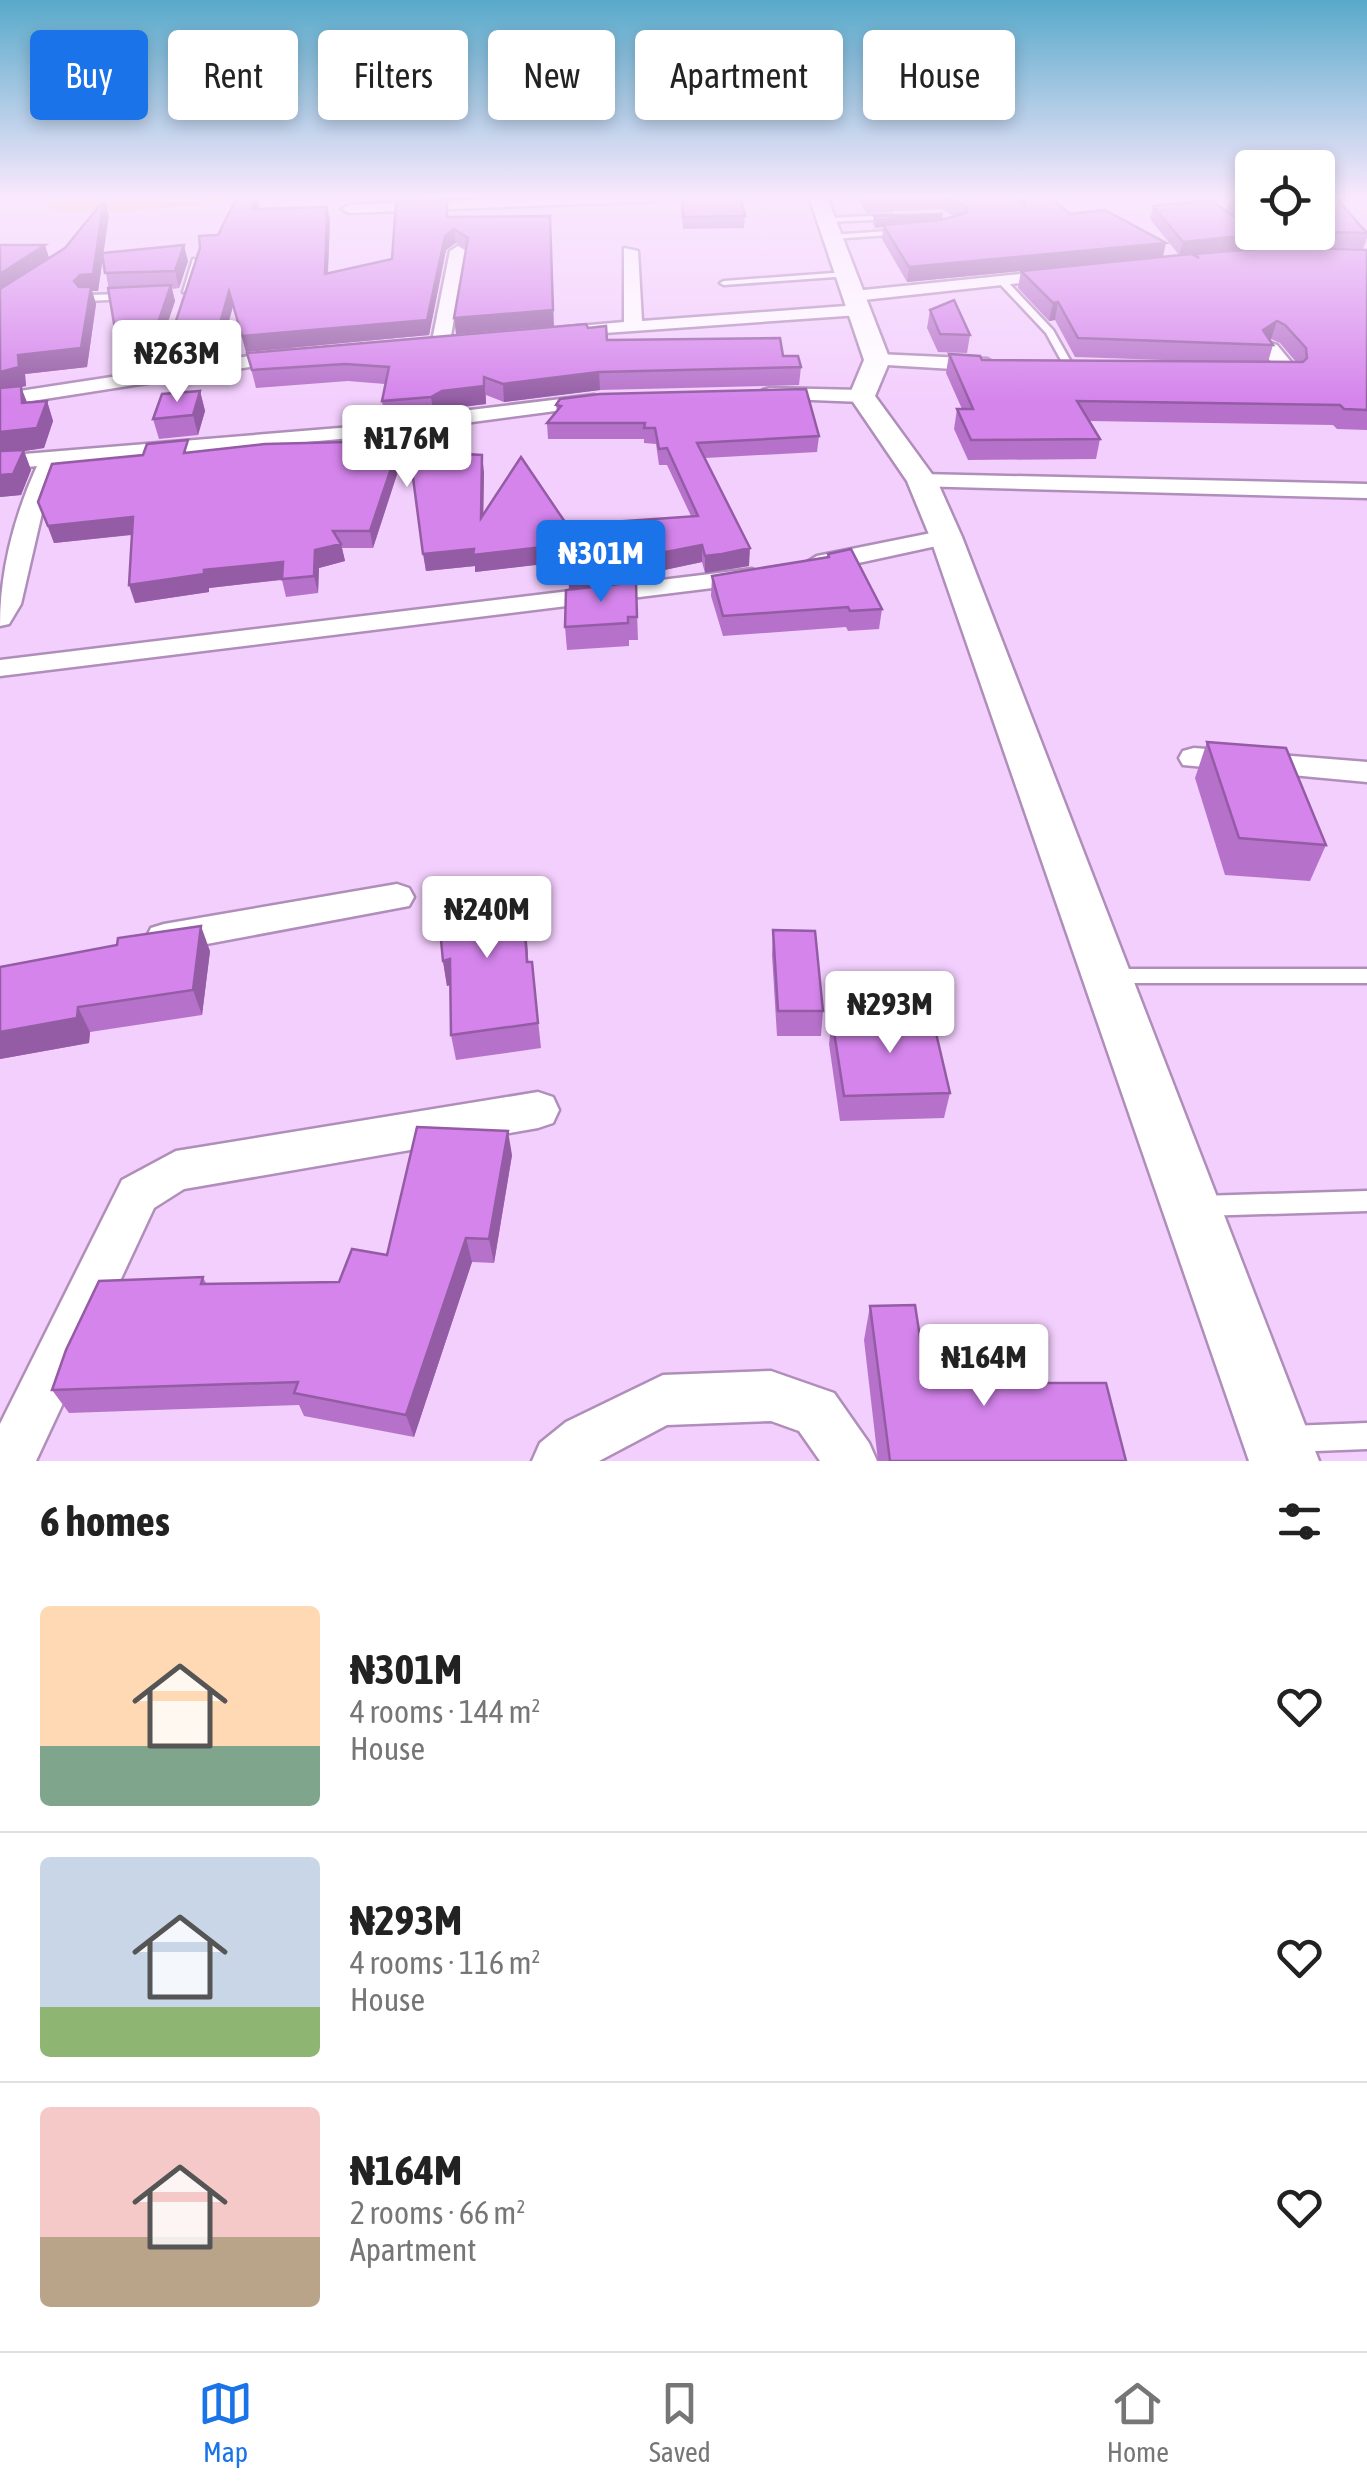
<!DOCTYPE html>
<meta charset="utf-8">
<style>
body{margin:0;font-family:"Asap Condensed",sans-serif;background:#f6f6f6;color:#222;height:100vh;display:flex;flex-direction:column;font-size:38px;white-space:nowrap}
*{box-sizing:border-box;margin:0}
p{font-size:32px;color:#767676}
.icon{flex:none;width:55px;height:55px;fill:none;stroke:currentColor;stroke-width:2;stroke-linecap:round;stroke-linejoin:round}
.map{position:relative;height:1461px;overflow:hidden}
.sheet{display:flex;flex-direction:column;background:#fff;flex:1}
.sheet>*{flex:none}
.hud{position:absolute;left:30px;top:30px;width:1308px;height:90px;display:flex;gap:20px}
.tools{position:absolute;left:1235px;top:150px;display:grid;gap:20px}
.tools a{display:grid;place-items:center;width:100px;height:100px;border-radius:10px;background:#fff;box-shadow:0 5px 15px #0003;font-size:50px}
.price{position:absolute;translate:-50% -85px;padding:0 22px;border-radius:10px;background:#fff;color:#222;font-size:32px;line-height:65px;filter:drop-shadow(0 2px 5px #0008)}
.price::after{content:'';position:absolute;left:50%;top:60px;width:30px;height:22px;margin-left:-15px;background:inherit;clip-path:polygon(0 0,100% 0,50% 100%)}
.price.selected{background:#1a73e8;color:#fff}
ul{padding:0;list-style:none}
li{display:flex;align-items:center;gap:30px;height:250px;padding:0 40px}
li+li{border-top:2px solid #e0e0e0}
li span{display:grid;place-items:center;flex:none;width:280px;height:200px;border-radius:10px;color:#555}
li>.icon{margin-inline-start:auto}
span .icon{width:120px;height:120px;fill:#fffc;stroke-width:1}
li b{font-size:42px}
h2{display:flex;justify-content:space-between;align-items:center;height:120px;padding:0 40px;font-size:42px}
.pill{padding:0 35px;border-radius:10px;background:#fff;box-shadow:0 5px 15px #0003;font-size:35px;line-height:90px}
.pill.selected{background:#1a73e8;color:#fff}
.tab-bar{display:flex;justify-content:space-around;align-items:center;height:140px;border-top:2px solid #e0e0e0;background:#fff;font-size:28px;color:#767676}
.tab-bar a{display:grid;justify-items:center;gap:5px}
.tab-bar .selected{color:#1a73e8}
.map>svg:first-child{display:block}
</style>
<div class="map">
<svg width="1367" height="1461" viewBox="0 0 1367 1461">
<rect width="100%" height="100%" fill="#f3cffd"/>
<path fill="#f7c36e" d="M35 197H287L129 211H55Z"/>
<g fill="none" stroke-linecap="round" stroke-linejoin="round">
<g stroke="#b08eba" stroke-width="5">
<g id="service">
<path d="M892 215 895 219 827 222 823 220 827 218Z"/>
<path d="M901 230 904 234 831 239 827 237 831 235Z"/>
<path d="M193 259 200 261 190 290 183 292Z"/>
<path d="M846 272 850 274 849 276 724 285 720 283 724 281Z"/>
<path d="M999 279H1005L1053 330 1075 369 1073 371H1067L1046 333 999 283Z"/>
<path d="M126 294 130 297 129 299 87 301 83 298 87 295Z"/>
<path d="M175 324 179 327 165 373 157 375 155 373 171 327Z"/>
<path d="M1114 969H1367V983H1114L1107 981 1105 976 1107 971Z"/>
<path d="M1367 1191V1211L1201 1216 1193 1213 1190 1206 1193 1199 1201 1196Z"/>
<path d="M1367 1423V1449L1290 1452 1281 1448 1277 1439 1281 1430 1290 1426Z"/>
</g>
</g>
<g stroke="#b08eba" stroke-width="5">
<g id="minor">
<path d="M541 197H662L655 201 349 213 342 209 349 205Z"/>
<path d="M458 246 466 251 450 341 441 346 432 341 450 251Z"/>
<path d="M624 248 638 251 642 321 859 305 868 310 859 315 562 336V328L568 327 624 322Z"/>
<path d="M1060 270 1066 272V278L854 301 846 296 854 291Z"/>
<path d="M1270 343 1277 345 1297 369V377L1256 376V368L1275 367 1261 349Z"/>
<path d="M288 350 297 356 295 360 0 406V394Z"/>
<path d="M877 354 987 359 997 365 987 371 870 364V356Z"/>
<path d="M770 388 862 390 872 396 862 402 763 398V390Z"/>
<path d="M594 395 604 401 601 405 457 424C451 433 430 434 423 425L445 413Z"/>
<path d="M388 424 398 430 395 434 60 464 45 500 21 604 9 624 0 626C0 570 14 517 37 466L0 470V456Z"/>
<path d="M922 474 1367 484V498L914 486 911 481Z"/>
<path d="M946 530 958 537 955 542 817 572 804 564 817 556Z"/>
<path d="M752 569 765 577 761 582 0 676V660Z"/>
<path d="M1194 748 1367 762V782L1183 765 1179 758 1183 751Z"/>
<path d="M397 884 409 888 414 897 409 906 164 952 151 948 146 938 151 928 164 924Z"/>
<path d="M538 1092 553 1097 559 1110 553 1123 538 1128 184 1189 154 1208 36 1461H0V1424L122 1180 176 1151Z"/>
<path d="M771 1371 834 1393 869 1443 877 1461H820L799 1431 771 1421 667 1425 599 1461H532L540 1443 566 1422 663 1375Z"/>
</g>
</g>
<g stroke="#b08eba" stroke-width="5">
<path id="tertiary" d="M809 197H827L890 360 875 396 937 481 962 537 1319 1461H1249L930 537 907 481 849 396 864 360Z"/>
</g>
<use href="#service" fill="#fff" fill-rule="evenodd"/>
<use href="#minor" fill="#fff" fill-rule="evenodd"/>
<use href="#tertiary" fill="#fff" fill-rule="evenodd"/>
</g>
<g fill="#b672ca" fill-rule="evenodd">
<path d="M398 197H445L399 199Z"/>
<path d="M681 197 687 198 740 197 745 216 744 228 683 229Z"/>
<path d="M857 197H1018L1022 202V197H1050L1070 214 1163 257 1179 255 1150 219 1153 206 1226 211 1230 197H1252V232H1367V238L1363 249 1275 246 1259 235 1255 248 1367 250V430L1337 429 1333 425 1089 421 1100 439 1096 459 968 460 954 429 957 409H962L946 373 949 354 982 360 1223 362 1075 357 1055 320 1049 321 1018 288 1021 271 907 282 882 239 883 227 875 228 873 224 874 216 942 220 955 216 941 209 866 213ZM1271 339 1280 343 1296 362H1268L1273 345 1270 340Z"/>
<path d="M258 209 330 220 328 273 392 259 449 217 554 326 456 334 466 249 456 243 446 250 429 335 246 352 233 306 220 354 174 358 169 342 218 235Z"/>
<path d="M109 215 103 252 188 261 179 288 172 289 175 301 155 360 123 364 103 258 98 291H92L96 304 87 367 25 374 26 386 21 387 27 402 47 401 53 421 44 448 24 451 31 470 21 495 0 497V245H45L49 258Z"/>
<path d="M930 310 970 335 967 353 938 352 927 328Z"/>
<path d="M588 328 607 340 783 356 801 367 799 385 600 390 504 402 486 395V404L445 409 434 415 385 420 382 401 385 384 348 381 256 388 247 353Z"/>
<path d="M200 391 205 411 198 435 159 439 153 419Z"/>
<path d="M556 405 819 436 817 452 705 458 749 566 705 573 702 562 636 576V581L569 589 568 561 475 572V566L426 571 408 441 373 548H342L345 561 319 568 318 593 286 597 282 580 209 588V592L135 603 132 535 54 543 38 502 191 452 347 442 466 427 467 454 484 472 483 514 569 528 691 516 667 465H659L656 444 644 443V439H548L547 423 557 411Z"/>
<path d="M828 554 882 609 879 629 848 631 846 627 723 636 711 596 712 576 827 557Z"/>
<path d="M636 582 638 640H629V646L567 650 565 627Z"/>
<path d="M1207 742 1326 845 1310 881 1225 875 1195 778Z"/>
<path d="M525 911 528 962H532L541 1048 456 1060 451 1035 450 985 447 986 443 961Z"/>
<path d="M773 930 823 1011 821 1036H777L772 955Z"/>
<path d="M210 951 202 1015 90 1032 89 1043 0 1059V967Z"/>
<path d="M832 1019 950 1093 944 1118 840 1121 829 1044Z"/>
<path d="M512 1155 494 1263 472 1262 414 1437 304 1416 299 1405 69 1413 52 1390 203 1277 206 1283 339 1282 387 1255Z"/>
<path d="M870 1306 927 1383 1126 1461H878L864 1340Z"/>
</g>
<g fill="#945ca4">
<path d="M255 197H261L255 223 252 209Z"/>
<path d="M104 200 109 215 98 291H92L96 304 87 367 25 374 26 386 21 387 28 406 0 393V372L85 292 74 281Z"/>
<path d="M327 207 330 220 327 289 325 274Z"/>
<path d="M943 214 942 222 883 225V227L875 228 876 220Z"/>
<path d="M550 216 554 326 456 334 454 318Z"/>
<path d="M454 229 456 243 446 250 429 335 246 352 242 336 445 236Z"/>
<path d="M1259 234 1255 248 1179 256 1183 242Z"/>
<path d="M1166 243 1163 257 907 282 909 267Z"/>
<path d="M45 245 50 262 0 296V274Z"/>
<path d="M184 245 188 261 179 288 175 271Z"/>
<path d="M171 285 175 301 155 360 123 364 118 347Z"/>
<path d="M229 291 233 306 220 354 174 358 169 342Z"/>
<path d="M1058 302 1055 320 1049 321 1053 303Z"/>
<path d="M1277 321 1271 339 1264 344 1263 330Z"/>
<path d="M599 372 600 390 504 402 503 384Z"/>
<path d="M484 377 486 404 445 409 434 415 431 397 442 391Z"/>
<path d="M200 391 205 411 198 435 193 415Z"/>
<path d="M47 401 53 421 44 448 24 451 31 470 21 495 0 497V432Z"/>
<path d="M406 424 408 440 373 548 370 531Z"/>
<path d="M482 455 484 472 483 535 481 518Z"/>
<path d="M133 517 138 534 54 543 48 526Z"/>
<path d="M341 544 345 561 319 568 318 593 314 576 315 550Z"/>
<path d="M569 544 570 561 475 572V566L426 571 423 554 474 549Z"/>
<path d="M702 545V562L636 576V581L569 589 568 572Z"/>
<path d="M750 548 749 566 705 573V556Z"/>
<path d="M283 562 287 579 209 588V592L135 603 129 585 204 570Z"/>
<path d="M522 887 525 911 530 987 527 962Z"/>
<path d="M201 926 210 951 202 1015 193 990Z"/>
<path d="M450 959 454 984 447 986 443 961Z"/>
<path d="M78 1007 90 1032 89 1043 0 1059V1032Z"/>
<path d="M508 1131 512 1155 494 1263 489 1239Z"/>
<path d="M466 1238 472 1262 414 1437 406 1415Z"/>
</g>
<g fill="#d484eb" stroke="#945ca4" stroke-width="2.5">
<path d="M237 197H255L252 209 327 207 325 274 392 259 396 202 447 200V217L550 216 553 310 454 318 468 238 454 229 445 236 427 320 242 336 229 291 216 338 169 342 200 248 199 236 218 235Z"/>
<path d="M682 197H740L745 216 683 217Z"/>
<path d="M946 197H1018L1025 206V197H1050L1070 214 1105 210 1166 243 909 267 883 225 941 220 966 213 968 208Z"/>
<path d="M1230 197H1252V212Z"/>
<path d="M1318 197H1335L1367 233 1318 232Z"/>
<path d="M104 200 93 274 80 275 74 281 79 287H91L81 348 18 355 19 367 0 372V289L65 248Z"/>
<path d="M1211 200 1252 230V232L1259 234 1183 242 1153 206Z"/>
<path d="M943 214 876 220 874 216Z"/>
<path d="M0 245H45L0 274Z"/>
<path d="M184 245 175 271 105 273 102 253Z"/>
<path d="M1282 247 1367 250V410L1344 409 1340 405 1077 401 1100 439 971 440 957 409H973L949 354 980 356 982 360 1303 362 1307 358 1306 348 1285 325 1277 321 1263 330 1273 345 1078 338 1058 302 1053 303 1021 271 1191 254 1199 258 1195 254Z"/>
<path d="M171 285 151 343 118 347 108 288Z"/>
<path d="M954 300 970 335 940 334 930 310Z"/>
<path d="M586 324 588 328 606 326 607 340 780 338 783 356H798L801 367 599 372 503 384 484 377V386L442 391 431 397 382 401 389 367 345 364 252 370 247 353Z"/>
<path d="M21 386 22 403 47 401 37 428 0 432V388Z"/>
<path d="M806 389 819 436 697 443 750 548 722 554 705 556 702 545 635 558V564L568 572 569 544 473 555 474 549 423 554 406 424 370 531H333L341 544 315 550 314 576 282 579 283 562 204 570V574L129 585 133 517 48 526 38 502 52 464 143 455 147 444 188 440 184 453 265 444 347 442 350 426 445 418 464 411 465 454 482 455 481 518 521 457 569 528V525L698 516 667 448 659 449 655 428H644L645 423H547L561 406 556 405 560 399 600 394Z"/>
<path d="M200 391 193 415 153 419 162 394Z"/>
<path d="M24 450 13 474 0 475V451Z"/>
<path d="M851 549 882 609 850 611 848 607 723 616 712 576 829 557 828 554Z"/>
<path d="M636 582 637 617H628V623L565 627 566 590Z"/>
<path d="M1207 742 1286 748 1326 845 1239 838Z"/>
<path d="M522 887 527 962H532L538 1023 451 1035 450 959 443 961 437 898Z"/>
<path d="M201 926 193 990 78 1007 77 1018 0 1032V967L117 945 118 938Z"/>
<path d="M773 930 815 931 823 1011H778Z"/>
<path d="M932 1016 950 1093 844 1096 832 1019Z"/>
<path d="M417 1127 508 1131 489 1239 466 1238 406 1415 294 1393 298 1382 52 1390 66 1350 99 1281 203 1277 201 1284 339 1282 352 1249 387 1255Z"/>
<path d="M915 1305 927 1383H1106L1126 1461H890L870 1306Z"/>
</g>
<linearGradient id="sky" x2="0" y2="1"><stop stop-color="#58a9ca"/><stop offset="0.49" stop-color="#fae9fe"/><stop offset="1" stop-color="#fae9fe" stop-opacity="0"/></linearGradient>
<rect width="1367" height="402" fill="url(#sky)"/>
</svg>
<div class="tools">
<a><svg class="icon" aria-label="locate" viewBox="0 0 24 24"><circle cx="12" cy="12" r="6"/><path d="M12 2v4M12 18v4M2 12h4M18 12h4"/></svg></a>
</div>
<b class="price" style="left:177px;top:405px">₦263M</b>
<b class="price" style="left:407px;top:490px">₦176M</b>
<b class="price selected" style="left:601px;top:605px">₦301M</b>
<b class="price" style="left:487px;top:961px">₦240M</b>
<b class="price" style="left:890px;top:1056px">₦293M</b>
<b class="price" style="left:984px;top:1409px">₦164M</b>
<div class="hud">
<a class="pill selected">Buy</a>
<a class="pill">Rent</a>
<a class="pill">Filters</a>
<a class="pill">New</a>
<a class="pill">Apartment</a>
<a class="pill">House</a>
</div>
</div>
<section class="sheet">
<h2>6 homes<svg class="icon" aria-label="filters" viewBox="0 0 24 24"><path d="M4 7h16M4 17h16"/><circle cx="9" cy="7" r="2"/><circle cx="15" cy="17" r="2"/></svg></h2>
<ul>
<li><span style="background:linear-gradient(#ffd9b3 70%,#7fa58c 0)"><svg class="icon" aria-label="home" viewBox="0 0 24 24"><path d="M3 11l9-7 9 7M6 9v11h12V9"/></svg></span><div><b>₦301M</b><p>4 rooms · 144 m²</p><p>House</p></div><svg class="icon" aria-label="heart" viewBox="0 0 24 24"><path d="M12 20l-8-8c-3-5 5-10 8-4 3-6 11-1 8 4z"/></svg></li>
<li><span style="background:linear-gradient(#c9d6e8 75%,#8fb573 0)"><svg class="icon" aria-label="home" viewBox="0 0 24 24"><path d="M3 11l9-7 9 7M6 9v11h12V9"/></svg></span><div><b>₦293M</b><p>4 rooms · 116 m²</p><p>House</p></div><svg class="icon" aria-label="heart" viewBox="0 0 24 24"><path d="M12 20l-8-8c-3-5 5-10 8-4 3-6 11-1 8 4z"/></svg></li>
<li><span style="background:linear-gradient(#f6c9c9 65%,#b9a48a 0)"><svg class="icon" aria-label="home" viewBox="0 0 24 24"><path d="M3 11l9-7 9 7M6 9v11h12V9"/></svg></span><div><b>₦164M</b><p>2 rooms · 66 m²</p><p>Apartment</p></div><svg class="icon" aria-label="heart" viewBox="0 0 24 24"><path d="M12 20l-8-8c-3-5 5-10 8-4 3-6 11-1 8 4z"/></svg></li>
</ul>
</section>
<nav class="tab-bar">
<a class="selected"><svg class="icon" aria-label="map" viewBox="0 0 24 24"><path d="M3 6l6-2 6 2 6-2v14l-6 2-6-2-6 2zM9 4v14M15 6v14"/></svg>Map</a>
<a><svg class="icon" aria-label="saved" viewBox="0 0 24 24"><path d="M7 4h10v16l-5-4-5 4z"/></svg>Saved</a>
<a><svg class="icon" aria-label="home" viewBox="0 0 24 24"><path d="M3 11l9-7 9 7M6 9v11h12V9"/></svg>Home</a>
</nav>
